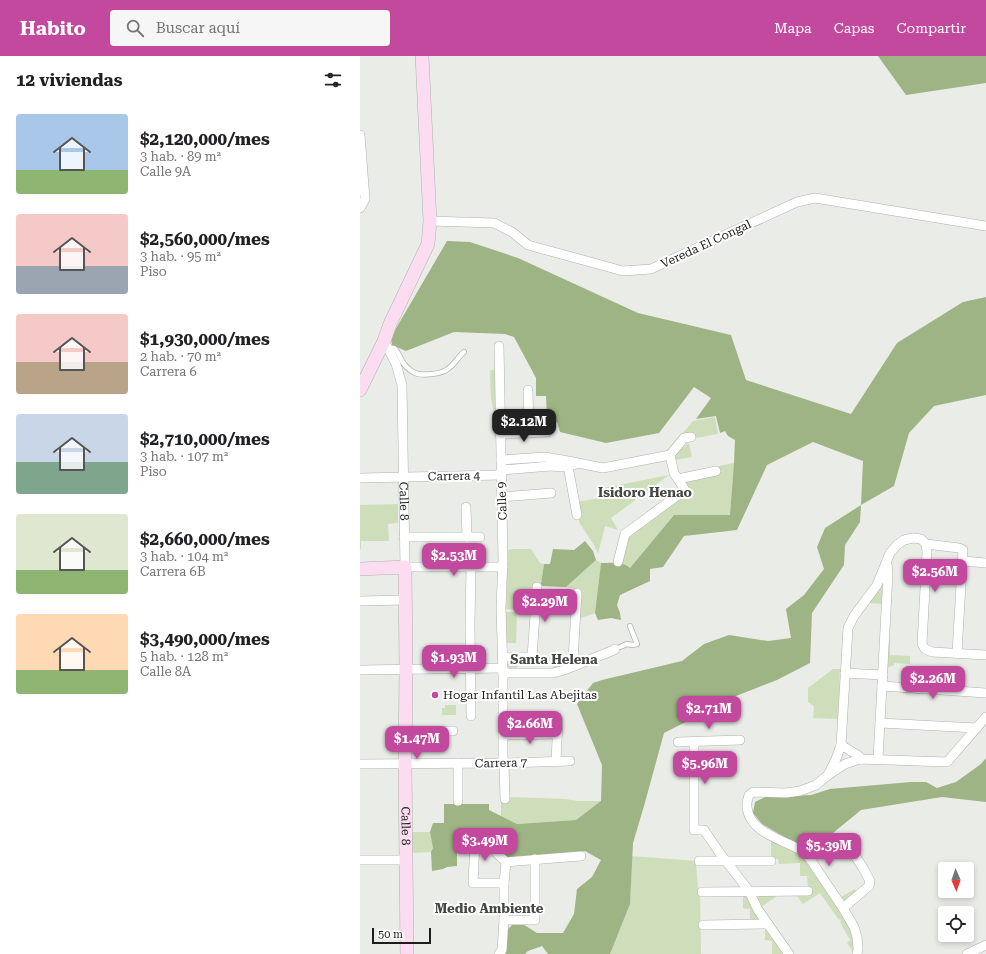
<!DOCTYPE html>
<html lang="es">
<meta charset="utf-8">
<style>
body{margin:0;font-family:"Roboto Serif",serif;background:#f6f6f6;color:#202124;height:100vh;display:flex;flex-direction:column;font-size:15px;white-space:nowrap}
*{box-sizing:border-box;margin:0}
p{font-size:13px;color:#757577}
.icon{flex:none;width:22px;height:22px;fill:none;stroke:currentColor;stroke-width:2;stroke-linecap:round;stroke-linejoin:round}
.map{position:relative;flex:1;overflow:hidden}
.sheet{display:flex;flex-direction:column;background:#fff;width:360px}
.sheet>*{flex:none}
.needle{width:26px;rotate:178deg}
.controls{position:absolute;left:578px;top:806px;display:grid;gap:8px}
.controls a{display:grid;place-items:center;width:36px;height:36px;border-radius:4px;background:#fff;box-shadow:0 2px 6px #0003;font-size:20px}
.scale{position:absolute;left:12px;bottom:10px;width:59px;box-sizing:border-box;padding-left:4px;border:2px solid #1d1e1c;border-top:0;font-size:11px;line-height:14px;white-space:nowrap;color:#1d1e1c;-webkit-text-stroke:3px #fff;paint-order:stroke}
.price{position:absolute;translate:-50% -34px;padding:0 9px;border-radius:8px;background:#c2499d;color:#fff;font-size:13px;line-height:26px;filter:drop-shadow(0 1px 2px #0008)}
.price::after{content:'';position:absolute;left:50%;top:24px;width:12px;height:9px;margin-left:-6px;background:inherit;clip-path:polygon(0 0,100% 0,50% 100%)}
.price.on{background:#222;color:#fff}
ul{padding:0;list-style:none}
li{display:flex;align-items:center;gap:12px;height:100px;padding:0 16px}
li span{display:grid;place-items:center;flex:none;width:112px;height:80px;border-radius:4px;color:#555}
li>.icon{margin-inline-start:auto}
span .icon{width:48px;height:48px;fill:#fffc;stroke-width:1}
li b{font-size:17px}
h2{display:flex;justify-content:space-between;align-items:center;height:48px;padding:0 16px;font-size:17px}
header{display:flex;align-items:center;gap:24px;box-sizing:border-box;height:56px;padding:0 20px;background:#c2499d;color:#fff}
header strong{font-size:19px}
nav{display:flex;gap:22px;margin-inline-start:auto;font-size:14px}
.search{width:280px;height:36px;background:#f6f6f6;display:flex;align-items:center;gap:10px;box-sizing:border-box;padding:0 14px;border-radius:4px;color:#757577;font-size:15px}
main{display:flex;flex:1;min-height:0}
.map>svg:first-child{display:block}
</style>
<header>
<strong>Habito</strong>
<div class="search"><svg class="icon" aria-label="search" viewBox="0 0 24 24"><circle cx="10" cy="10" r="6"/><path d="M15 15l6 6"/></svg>Buscar aquí</div>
<nav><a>Mapa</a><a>Capas</a><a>Compartir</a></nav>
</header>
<main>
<section class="sheet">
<h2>12 viviendas<svg class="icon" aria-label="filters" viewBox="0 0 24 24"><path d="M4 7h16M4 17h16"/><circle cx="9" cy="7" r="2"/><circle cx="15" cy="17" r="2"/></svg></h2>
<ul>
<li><span style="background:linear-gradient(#a9c7e8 70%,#8fb573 0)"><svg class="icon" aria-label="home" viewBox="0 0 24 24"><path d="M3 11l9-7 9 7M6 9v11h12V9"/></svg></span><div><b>$2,120,000/mes</b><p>3 hab. · 89 m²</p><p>Calle 9A</p></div></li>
<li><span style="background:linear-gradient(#f6c9c9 65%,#9aa5b1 0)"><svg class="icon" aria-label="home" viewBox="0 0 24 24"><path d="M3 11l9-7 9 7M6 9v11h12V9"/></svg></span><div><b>$2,560,000/mes</b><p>3 hab. · 95 m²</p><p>Piso</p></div></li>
<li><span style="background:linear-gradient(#f6c9c9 60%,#b9a48a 0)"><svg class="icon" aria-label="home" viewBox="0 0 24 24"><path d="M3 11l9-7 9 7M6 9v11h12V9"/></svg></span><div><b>$1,930,000/mes</b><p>2 hab. · 70 m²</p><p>Carrera 6</p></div></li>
<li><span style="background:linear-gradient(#c9d6e8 60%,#7fa58c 0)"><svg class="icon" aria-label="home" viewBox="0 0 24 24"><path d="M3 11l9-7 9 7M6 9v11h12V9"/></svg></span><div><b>$2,710,000/mes</b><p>3 hab. · 107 m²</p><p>Piso</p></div></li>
<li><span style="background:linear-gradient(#dfe7d0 70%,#8fb573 0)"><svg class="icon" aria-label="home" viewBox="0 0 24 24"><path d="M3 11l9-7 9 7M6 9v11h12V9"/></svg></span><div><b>$2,660,000/mes</b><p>3 hab. · 104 m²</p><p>Carrera 6B</p></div></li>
<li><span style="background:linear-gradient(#ffd9b3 70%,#8fb573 0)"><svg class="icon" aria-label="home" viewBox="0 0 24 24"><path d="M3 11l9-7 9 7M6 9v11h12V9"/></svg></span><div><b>$3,490,000/mes</b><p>5 hab. · 128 m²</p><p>Calle 8A</p></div></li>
</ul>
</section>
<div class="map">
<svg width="626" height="898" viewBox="0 0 626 898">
<rect width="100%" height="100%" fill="#eaece7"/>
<g fill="#cedeba">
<path d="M130 314H135L137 366H136L131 342Z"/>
<path d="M355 361 358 378 336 382 335 377 323 379 322 378 333 365Z"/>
<path d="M327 388H329L332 401 316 404C315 397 323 392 327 388Z"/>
<path d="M374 407 370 460 314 459 270 512 261 508 268 482 327 437 324 425 360 415 359 410Z"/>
<path d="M309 419 251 462 258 474 245 470 238 498 234 489 219 466 218 446 239 442 238 433Z"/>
<path d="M38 448V467L28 468 29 485H1V493H0V449Z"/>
<path d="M153 493H171L180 507 184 508 181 528 174 529 172 543H159V554L146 553 148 494Z"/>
<path d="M236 504 241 507 235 557 218 563 215 535 213 532 206 531Z"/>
<path d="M526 518 524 548 508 547Z"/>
<path d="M146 556H157L156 587H145Z"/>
<path d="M528 583H530V599L550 600V608L534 607V609L527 612Z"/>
<path d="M157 605V614H152L147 612V608L151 606Z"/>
<path d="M192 605H207L206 608 204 609 193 613Z"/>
<path d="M473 613H480L478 663 453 662 454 650 448 646V632Z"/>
<path d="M85 649H96V659H82V652H85Z"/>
<path d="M150 741 205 743 218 745H242L216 764 157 768 141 760V745H150Z"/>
<path d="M51 776H70L73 792 71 796 51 797Z"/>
<path d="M411 783 442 799 452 809 493 876 494 897 487 887 490 884 480 866 481 865 480 863 479 864 460 837 443 848 436 839 448 832 447 820H440V807L419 808 418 803H411Z"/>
<path d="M272 800 336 805 338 832 340 836 341 898H250L270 848Z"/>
<path d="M495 833 496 835 486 846 483 845 481 841Z"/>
<path d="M413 839 416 841 402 850 434 898H431L400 852 397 842C401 838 408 839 413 839Z"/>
<path d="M383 840H388L402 865 390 866V853L383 852Z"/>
<path d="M405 872H408L425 898H412V885L405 884Z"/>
</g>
<g fill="#9eb484">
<path d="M518 0H626V27L546 39Z"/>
<path d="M87 185 110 186 158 202 278 257 371 279 386 324 491 358 537 287 603 246 626 241V339L574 350 549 377 534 430 501 449 500 466 485 489 484 509 452 557 450 607 417 624 376 640 304 677 284 750 273 787 270 848 250 898H188L182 890 168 895 165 898H143L146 875 155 866 161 867 177 877H203L214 858 217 833 232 821 241 804 225 795 148 802 124 783 97 784V810L87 811 83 813 72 815 71 796 73 792 70 776 73 767H84V748H129V754L157 768 216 764 241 745 242 709 217 648 233 627 242 624 322 605 344 588 369 579 408 585 431 582 426 553 444 539 464 513 457 491 465 472 501 449 503 405 453 386 407 409 377 474 324 480 303 511 290 513V525L260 539 257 549 260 557 261 564 251 562 238 564 235 557 241 507C250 507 263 505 270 512L314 459H370L374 407 375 384 368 380 365 375 360 377 356 360 336 363 351 342 334 331 299 377 246 387 200 376 197 366 187 365 186 340H176V322L154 281 145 278 94 276 46 295 32 289 31 281Z"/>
<path d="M225 485 233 495 236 504 206 531 182 530 181 528 184 508H190L193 493 214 494Z"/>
<path d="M626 702V746L582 741 501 754 473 777H467L442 790 424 781 402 768 393 757 395 746 405 741 451 739 470 733 551 726H566L577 732 596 726 621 708Z"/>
</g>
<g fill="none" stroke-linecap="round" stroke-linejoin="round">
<g stroke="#afb2ad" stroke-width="6">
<g id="lane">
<path d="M28 292H34C39 296 40 303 44 308 46 311 50 314 53 316 61 321 83 318 89 312 95 308 98 301 104 296"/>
<path d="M260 591 267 588 272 589 277 588 270 570"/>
</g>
</g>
<g stroke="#afb2ad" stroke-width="10">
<g id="street">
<path d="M0 79 5 143 0 152"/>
<path d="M70 165 134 167 152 176 168 189 263 215 291 213 437 146 455 142 626 170"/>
<path id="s1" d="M24 285 36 308 42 329 45 511H143"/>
<path d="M139 290 143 503 141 552 143 617V703L144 707 145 743"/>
<path d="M168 334 169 377"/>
<path d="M140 378 187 376"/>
<path d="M141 404 185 401 208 405 243 412 310 399"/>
<path d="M208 410 217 459"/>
<path d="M141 414 191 410 202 411 216 408"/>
<path d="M0 422 141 419"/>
<path d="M318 423 356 415"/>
<path d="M142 441 191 437"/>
<path d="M106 451 107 481"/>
<path d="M44 481H120"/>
<path d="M566 488 599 492 603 494 597 597"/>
<path d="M603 505 626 507"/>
<path d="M258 506 265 478 325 434 314 417 310 399 324 382 331 381"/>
<path d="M0 545 45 544"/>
<path d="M142 601H172L177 531"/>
<path d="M214 610 213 604 217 537"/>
<path d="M0 614 143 612"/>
<path d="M143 617H193L204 614 254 594 255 593"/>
<path d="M485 617 523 619"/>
<path d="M522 630 626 637"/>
<path d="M111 660 110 569 111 511"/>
<path d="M520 667 617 672"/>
<path d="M45 676 93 675"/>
<path d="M143 679 197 678"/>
<path d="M334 685V774H344L359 796 389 835 398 854 429 898"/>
<path d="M318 686 380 684"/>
<path d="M481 689 499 700 500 703"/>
<path d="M518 703 528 518 527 508"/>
<path d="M196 705 198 664"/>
<path d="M98 707V745"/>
<path d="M0 708 144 707 210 705"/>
<path d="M468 719 476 703 481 689 488 572 494 560 517 529 530 497 537 489 544 484 553 482 561 483 566 488 567 495 562 588 565 593 572 596 626 599"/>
<path d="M445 797 462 785 477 783 484 785 492 795 503 812 510 825 509 830 483 852"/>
<path d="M0 804H46"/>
<path d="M339 805H411"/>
<path d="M146 806 221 800"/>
<path d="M144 827H113L115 785 123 784 146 806"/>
<path d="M342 836 448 835"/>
<path d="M144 864H175V803"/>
<path d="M343 869 408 868"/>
<path d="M139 898 142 894 144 864V827L146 806"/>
<path d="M497 898 498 893 497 881 494 871 483 852 450 803C448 800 446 798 444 796 426 784 389 778 387 751 386 747 388 743 389 739L393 736 426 737 440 735 456 729 468 719 485 708 500 703 587 706 626 661"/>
<path d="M607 898 626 889"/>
</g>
</g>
<g stroke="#afb2ad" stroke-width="14">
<g id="secondary">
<path d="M0 334 24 285 30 268 68 188 70 165 62 0"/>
<path id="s2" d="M0 513 45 511 46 613 45 708 47 898"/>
</g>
</g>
<use href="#lane" stroke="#fff" stroke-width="4.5"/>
<use href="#street" stroke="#fff" stroke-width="9"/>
<use href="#secondary" stroke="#fcdcf1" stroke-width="13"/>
</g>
<circle fill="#c2499d" stroke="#fff" stroke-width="1.5" cx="75" cy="639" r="4"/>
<g text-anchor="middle" stroke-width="4" stroke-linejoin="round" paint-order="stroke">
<g font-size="12" fill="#1d1e1c" stroke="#fff">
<text transform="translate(346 188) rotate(-25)" y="4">Vereda El Congal</text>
<text transform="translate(94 420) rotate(-1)" y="4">Carrera 4</text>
<text transform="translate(142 445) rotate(-92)" y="4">Calle 9</text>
<text dy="4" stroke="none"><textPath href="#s1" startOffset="164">Calle 8</textPath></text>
<text transform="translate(141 707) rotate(-1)" y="4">Carrera 7</text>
<text dy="4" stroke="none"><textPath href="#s2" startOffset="304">Calle 8</textPath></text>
</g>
<g font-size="12" fill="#1d1e1c" stroke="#fff" text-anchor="start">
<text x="83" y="643">Hogar Infantil Las Abejitas</text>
</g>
<g font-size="13" font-weight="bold" fill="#454743" stroke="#fff">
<text x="285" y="441">Isidoro Henao</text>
<text x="194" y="608">Santa Helena</text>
<text x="129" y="857">Medio Ambiente</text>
</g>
</g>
</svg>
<div class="controls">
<a><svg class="needle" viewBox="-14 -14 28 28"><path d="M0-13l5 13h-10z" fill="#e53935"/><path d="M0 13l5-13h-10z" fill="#757577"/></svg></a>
<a><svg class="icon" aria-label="locate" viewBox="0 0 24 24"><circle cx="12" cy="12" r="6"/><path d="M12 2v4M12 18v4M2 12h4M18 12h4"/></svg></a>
</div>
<div class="scale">50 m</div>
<b class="price on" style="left:164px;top:387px">$2.12M</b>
<b class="price" style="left:94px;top:521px">$2.53M</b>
<b class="price" style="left:575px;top:537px">$2.56M</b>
<b class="price" style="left:185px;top:567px">$2.29M</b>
<b class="price" style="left:94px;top:623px">$1.93M</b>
<b class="price" style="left:573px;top:644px">$2.26M</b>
<b class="price" style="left:349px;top:674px">$2.71M</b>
<b class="price" style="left:170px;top:689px">$2.66M</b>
<b class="price" style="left:57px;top:704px">$1.47M</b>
<b class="price" style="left:345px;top:729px">$5.96M</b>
<b class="price" style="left:125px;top:806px">$3.49M</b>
<b class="price" style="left:469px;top:811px">$5.39M</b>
</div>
</main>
